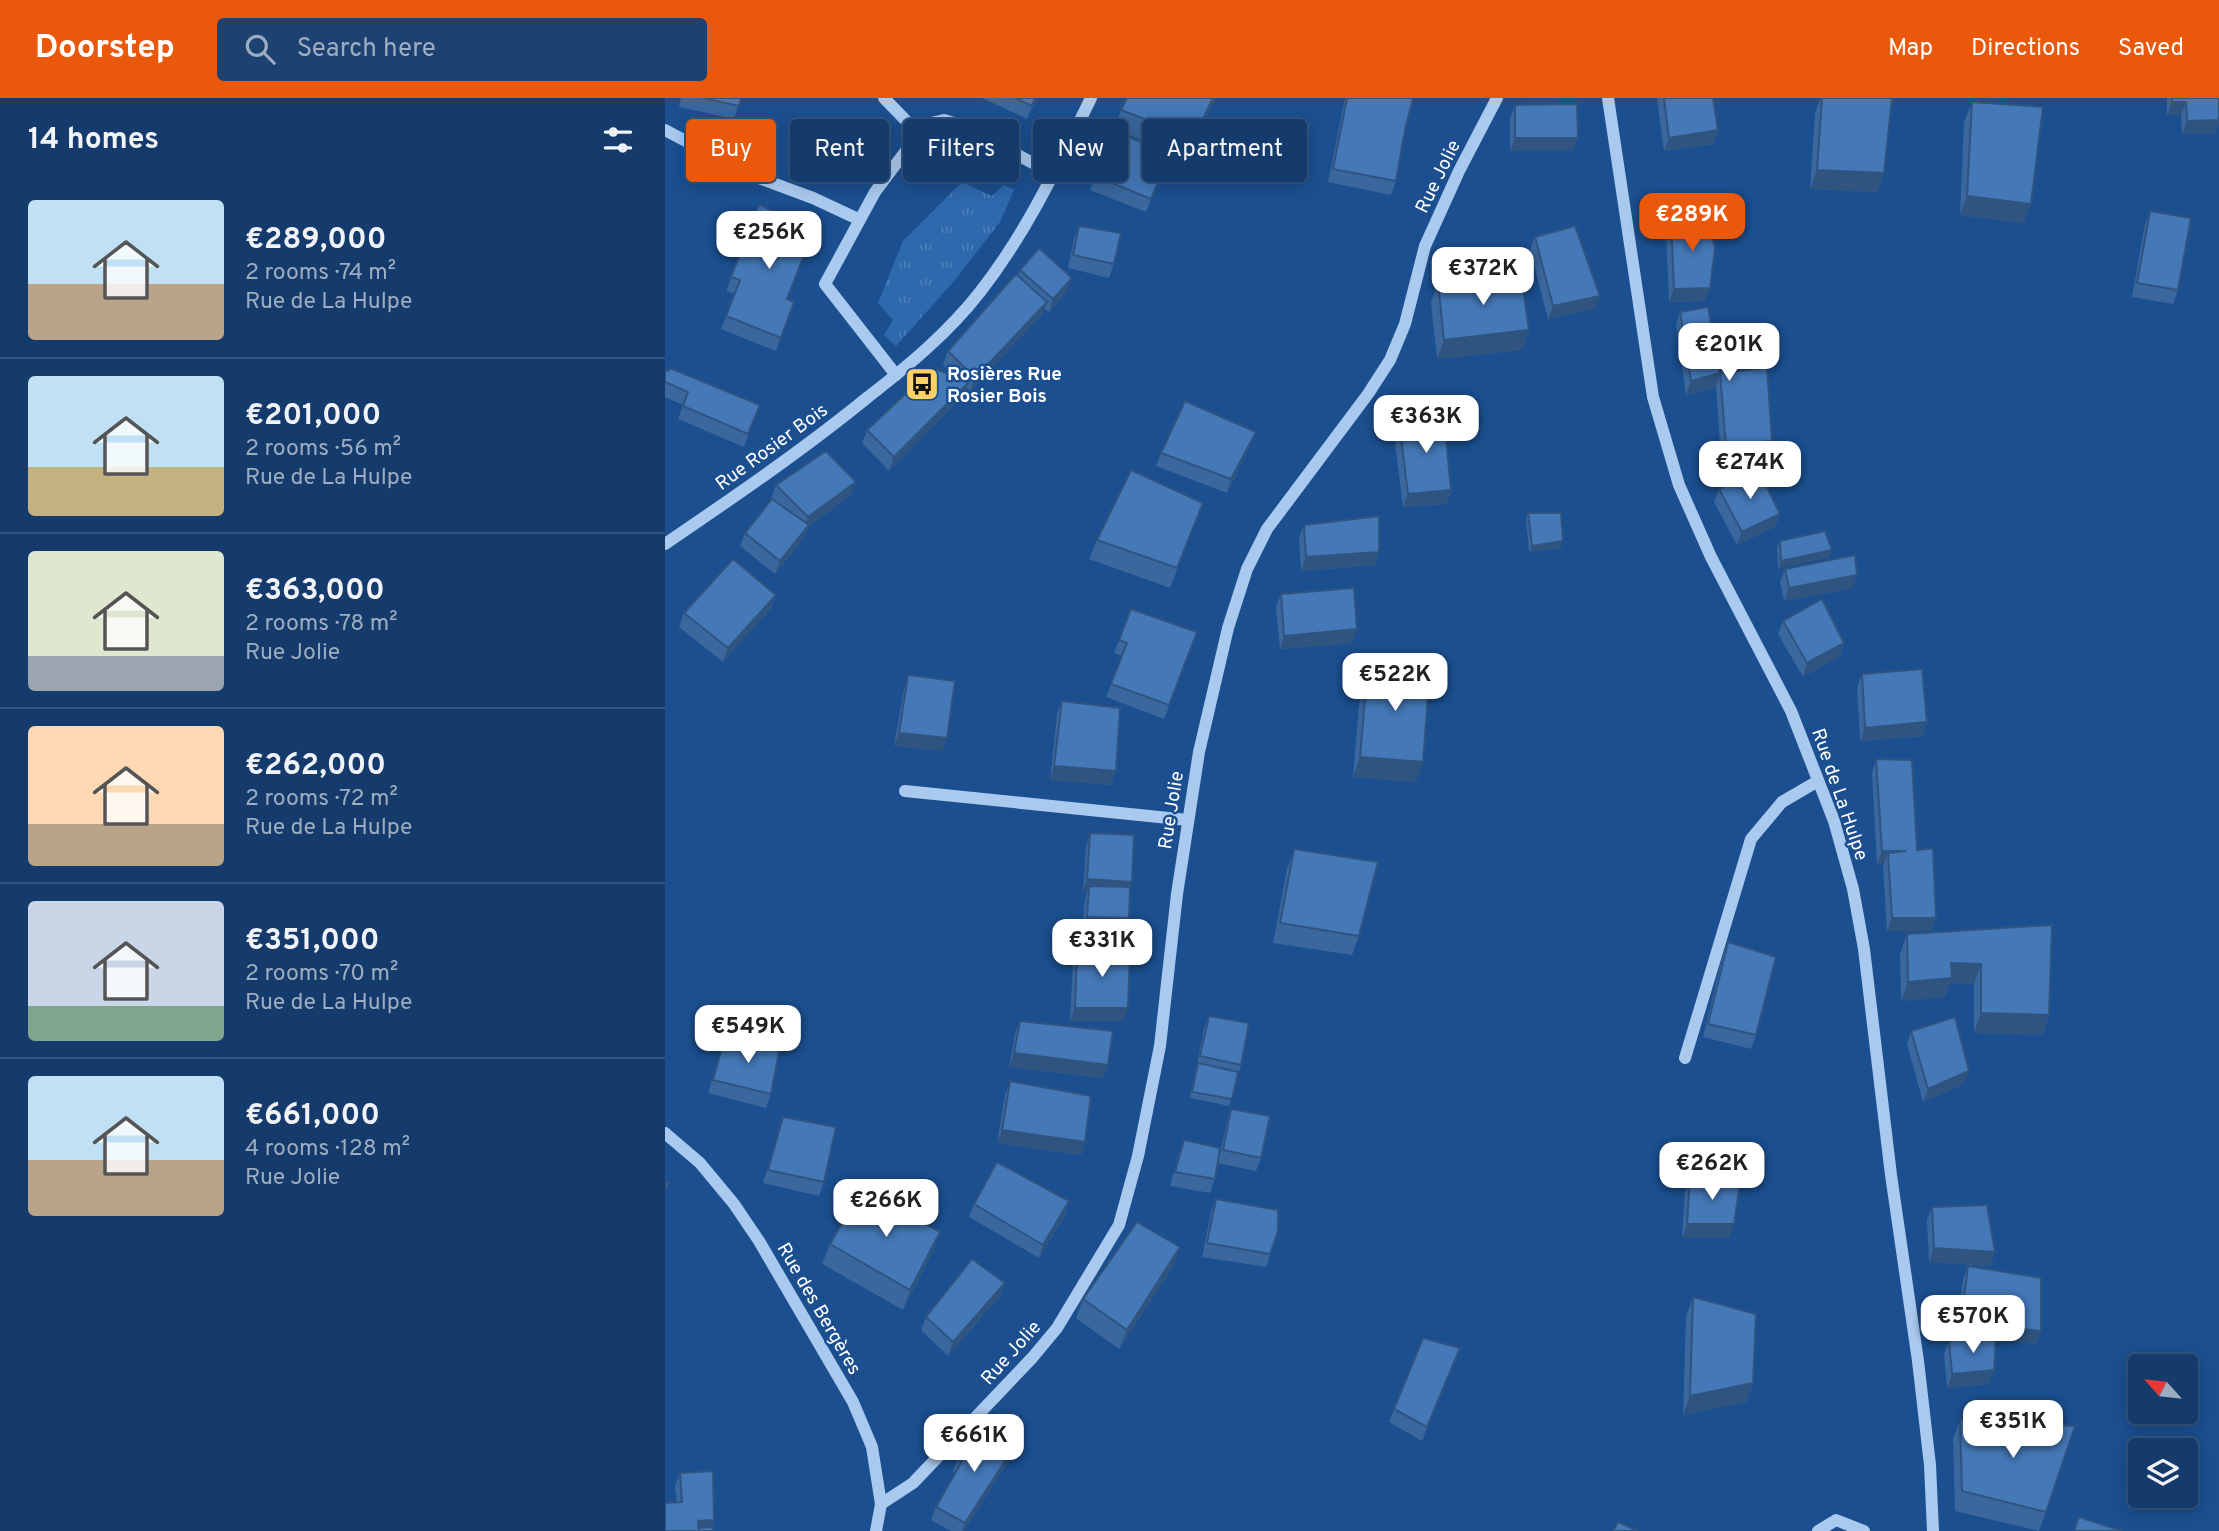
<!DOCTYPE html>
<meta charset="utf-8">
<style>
body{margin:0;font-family:Overpass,sans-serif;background:#1d4271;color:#f1f3f6;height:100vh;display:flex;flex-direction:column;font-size:26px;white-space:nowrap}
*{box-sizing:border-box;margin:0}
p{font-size:23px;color:#9dadc1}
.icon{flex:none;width:38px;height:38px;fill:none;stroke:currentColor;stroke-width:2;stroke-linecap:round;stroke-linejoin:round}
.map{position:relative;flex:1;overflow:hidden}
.details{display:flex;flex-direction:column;background:#143b6b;width:665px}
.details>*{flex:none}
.guide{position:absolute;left:21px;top:21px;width:665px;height:63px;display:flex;gap:14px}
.needle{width:46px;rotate:297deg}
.controls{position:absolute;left:1463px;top:1256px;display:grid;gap:14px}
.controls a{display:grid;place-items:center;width:70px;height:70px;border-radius:7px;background:#143b6b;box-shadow:0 4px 18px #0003,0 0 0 2px #33557e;font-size:35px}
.price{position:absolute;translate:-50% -60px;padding:0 16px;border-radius:14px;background:#fff;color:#222;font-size:23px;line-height:46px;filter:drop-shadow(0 2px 4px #0008)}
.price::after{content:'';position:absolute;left:50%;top:42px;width:21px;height:16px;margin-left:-10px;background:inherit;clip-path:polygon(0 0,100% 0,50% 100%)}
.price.active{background:#ea580c;color:#fff}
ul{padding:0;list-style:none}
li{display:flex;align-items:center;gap:21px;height:175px;padding:0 28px}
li+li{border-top:2px solid #33557e}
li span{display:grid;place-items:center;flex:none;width:196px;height:140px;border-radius:7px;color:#555}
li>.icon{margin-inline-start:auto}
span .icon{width:84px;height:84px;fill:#fffc;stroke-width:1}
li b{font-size:30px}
h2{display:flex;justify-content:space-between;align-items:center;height:84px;padding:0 28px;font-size:30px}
.chip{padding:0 24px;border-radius:7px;background:#143b6b;box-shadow:0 4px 18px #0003,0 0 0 2px #33557e;font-size:24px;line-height:63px}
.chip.active{background:#ea580c;color:#fff}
header{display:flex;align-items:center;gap:42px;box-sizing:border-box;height:98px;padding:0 35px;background:#ea580c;color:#fff}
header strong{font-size:33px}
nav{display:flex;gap:38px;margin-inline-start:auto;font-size:24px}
.search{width:490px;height:63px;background:#1d4271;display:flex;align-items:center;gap:18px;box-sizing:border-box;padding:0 24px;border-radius:7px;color:#9dadc1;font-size:26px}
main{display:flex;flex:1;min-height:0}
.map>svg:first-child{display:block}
</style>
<header>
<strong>Doorstep</strong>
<div class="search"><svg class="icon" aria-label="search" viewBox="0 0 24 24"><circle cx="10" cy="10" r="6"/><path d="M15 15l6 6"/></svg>Search here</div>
<nav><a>Map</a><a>Directions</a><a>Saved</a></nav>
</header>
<main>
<section class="details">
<h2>14 homes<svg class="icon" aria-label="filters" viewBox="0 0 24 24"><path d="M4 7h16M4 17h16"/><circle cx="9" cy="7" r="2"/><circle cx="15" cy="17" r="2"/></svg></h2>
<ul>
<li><span style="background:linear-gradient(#bfe0f5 60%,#b9a48a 0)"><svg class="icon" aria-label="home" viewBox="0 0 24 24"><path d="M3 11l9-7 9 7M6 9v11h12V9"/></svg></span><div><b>€289,000</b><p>2 rooms · 74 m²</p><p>Rue de La Hulpe</p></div></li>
<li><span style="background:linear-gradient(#bfe0f5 65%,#c2b280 0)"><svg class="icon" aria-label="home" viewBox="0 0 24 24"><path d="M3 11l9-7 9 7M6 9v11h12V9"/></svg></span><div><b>€201,000</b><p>2 rooms · 56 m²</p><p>Rue de La Hulpe</p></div></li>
<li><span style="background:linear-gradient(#dfe7d0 75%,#9aa5b1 0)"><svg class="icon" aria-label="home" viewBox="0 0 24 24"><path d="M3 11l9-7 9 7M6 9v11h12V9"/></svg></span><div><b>€363,000</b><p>2 rooms · 78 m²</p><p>Rue Jolie</p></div></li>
<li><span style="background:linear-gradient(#ffd9b3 70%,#b9a48a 0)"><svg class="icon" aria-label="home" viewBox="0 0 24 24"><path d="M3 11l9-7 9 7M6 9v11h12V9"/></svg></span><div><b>€262,000</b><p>2 rooms · 72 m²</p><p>Rue de La Hulpe</p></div></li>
<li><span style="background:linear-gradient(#c9d6e8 75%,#7fa58c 0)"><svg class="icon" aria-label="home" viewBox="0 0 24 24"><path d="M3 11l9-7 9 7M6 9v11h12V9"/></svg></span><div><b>€351,000</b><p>2 rooms · 70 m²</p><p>Rue de La Hulpe</p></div></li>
<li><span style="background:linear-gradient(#bfe0f5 60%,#b9a48a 0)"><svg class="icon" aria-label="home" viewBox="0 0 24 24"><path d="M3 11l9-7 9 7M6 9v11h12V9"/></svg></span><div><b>€661,000</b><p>4 rooms · 128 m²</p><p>Rue Jolie</p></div></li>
</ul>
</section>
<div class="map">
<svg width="1554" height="1433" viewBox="0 0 1554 1433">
<defs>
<pattern id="grass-tufts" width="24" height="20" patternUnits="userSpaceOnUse" patternTransform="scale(1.75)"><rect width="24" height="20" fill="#2e69ad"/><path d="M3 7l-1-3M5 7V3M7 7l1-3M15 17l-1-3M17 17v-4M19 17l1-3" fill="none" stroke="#4d80b9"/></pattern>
</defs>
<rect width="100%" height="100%" fill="#1b4f8f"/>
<path fill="url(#grass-tufts)" d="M297 84 327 98 339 87 349 92 335 124 290 182 231 248 219 237 228 222 213 205 238 143Z"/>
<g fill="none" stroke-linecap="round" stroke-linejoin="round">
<g stroke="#a9c9ee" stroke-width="12">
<path d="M219 0 254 36"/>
<path d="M943 0 988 299 1014 387 1046 459 1126 613 1169 723 1188 791 1199 851 1226 1077 1253 1263 1265 1367 1268 1433"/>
<path d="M0 32 83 76 148 100 193 121"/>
<path d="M231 277 160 186 210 94 261 26 279 22 299 28 388 76"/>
<path d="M0 446C69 399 138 352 203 299 243 268 284 234 315 194 362 134 393 67 426 0"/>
<path d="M240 693 523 722"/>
<path d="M1020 960 1086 741 1117 704 1153 683"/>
<path d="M0 1035 35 1065 69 1106 94 1143 188 1304 207 1349 216 1406 211 1433"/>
<path d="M216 1406 248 1385 367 1260 392 1230 454 1127 473 1058 495 948 512 796 534 654 563 530 582 471 602 431 703 296 725 262 740 226 760 148 794 73 832 0"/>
<path d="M1153 1433 1171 1422 1199 1433"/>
</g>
</g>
<g fill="#3a679d">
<path d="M16 0H76L69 21 14 9Z"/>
<path d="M317 0H372L362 21Z"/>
<path d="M550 0 522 60 449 31 456 12Z"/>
<path d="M680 0H748L740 32 731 83 726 97 663 84Z"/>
<path d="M992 0H1048L1053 32 1048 46 999 53Z"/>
<path d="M1156 0H1227L1219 75 1212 94 1145 91 1150 15Z"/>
<path d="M1502 0H1554V23L1550 36H1517L1516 17H1502Z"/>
<path d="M1307 4 1359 125 1295 117 1299 24Z"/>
<path d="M850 7 908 53H845V20Z"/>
<path d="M505 55 481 114 425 92 430 78Z"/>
<path d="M94 107 122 201 129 204 111 253 56 231 70 196 61 193Z"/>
<path d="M1485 113 1513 192 1508 206 1467 199 1480 126Z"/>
<path d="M1006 121 1040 203 1004 204 1001 135Z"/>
<path d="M414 128 449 166 444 180 403 170 409 141Z"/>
<path d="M870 139 930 211 883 221 865 152Z"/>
<path d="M355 172 402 194 384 214 379 211 377 217 305 293 302 290 299 297 224 373 197 345 202 332 290 279 278 267 283 253 353 178Z"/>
<path d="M773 185 864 232 857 252 772 261 766 204Z"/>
<path d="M1015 214 1055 275 1103 357 1056 361 1051 289 1021 297 1011 227Z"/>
<path d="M0 271 95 307 79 349 13 321 18 307 0 299Z"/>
<path d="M734 323 786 392 782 406 738 409 729 337Z"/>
<path d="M586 347 562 395 491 368 496 355Z"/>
<path d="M191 384 186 397 143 429 139 440 110 476 75 448 80 435 107 402 106 401 111 387Z"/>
<path d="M1054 391 1115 416 1110 429 1072 447 1049 404Z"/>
<path d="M538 405 505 490 424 461 432 442Z"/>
<path d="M863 415 896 450 864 454 861 422Z"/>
<path d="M639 427 710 467 636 473 634 440Z"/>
<path d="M1115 443 1164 459 1113 470 1112 450Z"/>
<path d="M1120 471 1188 490 1119 503 1115 484Z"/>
<path d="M616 496 687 545 615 551 611 509Z"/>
<path d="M111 497 106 510 58 564 14 529 19 515Z"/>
<path d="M1118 523 1179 545 1175 558 1138 579 1113 536Z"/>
<path d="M532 534 499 621 441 599 457 558 449 555 454 542Z"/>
<path d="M703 566 751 684 688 679 696 585Z"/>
<path d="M1197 576 1262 624 1258 638 1195 643 1192 590Z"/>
<path d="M243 577 282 640 277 653 229 648 239 591Z"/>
<path d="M397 603 446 687 385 682 392 617Z"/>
<path d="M1211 661 1252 752 1271 820 1266 833H1222L1218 769 1219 766H1212L1207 675Z"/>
<path d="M425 735 464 791V820L459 834 417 832 420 801 422 794H418L421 749Z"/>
<path d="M629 751 694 838 687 857 608 845 622 771Z"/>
<path d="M1387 827 1384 917 1377 937 1309 935V886L1285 885 1280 899 1236 903 1235 856 1242 836Z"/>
<path d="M1063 844 1091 937 1086 951 1038 939 1058 857Z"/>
<path d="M412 851 458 923H405L408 864Z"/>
<path d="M544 918 576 967 564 1008 525 1000 539 931Z"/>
<path d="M355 923 443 967 438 980 344 969 350 936Z"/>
<path d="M1246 933 1304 973 1299 986 1258 1004 1242 946Z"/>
<path d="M60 939 106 996 101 1010 43 995Z"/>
<path d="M345 983 420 1044 416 1057 332 1045 340 997Z"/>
<path d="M566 1011 596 1060 591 1073 553 1065 562 1024Z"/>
<path d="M118 1019 159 1084 154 1098 98 1085Z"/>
<path d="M519 1042 550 1081 545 1095 505 1088 514 1055Z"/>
<path d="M1025 1080 1064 1140H1017L1020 1093Z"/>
<path d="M551 1101 613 1133 601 1169 537 1159 546 1114Z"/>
<path d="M404 1103 400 1117 374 1160 304 1119 309 1106Z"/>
<path d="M1267 1109 1326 1168 1264 1164 1262 1122Z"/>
<path d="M275 1134 268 1153 238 1212 157 1166 165 1146Z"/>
<path d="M1303 1168 1376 1233 1371 1246 1331 1242 1324 1286 1282 1290 1279 1256 1284 1242 1309 1240 1291 1238 1298 1181Z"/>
<path d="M508 1169 454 1251 411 1220 418 1201Z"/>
<path d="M340 1185 335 1198 283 1258 256 1232 261 1219Z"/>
<path d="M1028 1199 1088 1285 1081 1304 1018 1317 1021 1218Z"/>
<path d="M795 1250 757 1343 724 1324 729 1311Z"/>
<path d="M1295 1321 1381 1414 1374 1433 1290 1413 1288 1341Z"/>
<path d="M293 1360 344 1362 299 1433H286L266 1422 271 1409 290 1375 288 1373Z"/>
<path d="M15 1375 49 1422 47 1429 12 1404 10 1388Z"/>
</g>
<g fill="#305480">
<path d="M370 0H372L362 21 367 8Z"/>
<path d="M548 0H550L522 60 529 40Z"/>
<path d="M1507 4H1521L1516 17H1502Z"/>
<path d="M1554 22 1550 36H1517L1522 23Z"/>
<path d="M1053 32 1048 46 999 53 1004 40Z"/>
<path d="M850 40H913L908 53H845Z"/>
<path d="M1152 72 1219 75 1212 94 1145 91Z"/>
<path d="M1302 98 1366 106 1359 125 1295 117Z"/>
<path d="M407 180 402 194 384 214 388 201Z"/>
<path d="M1045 190 1040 203 1004 204 1009 191Z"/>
<path d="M935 198 930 211 883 221 888 208Z"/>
<path d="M382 204 377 217 305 293 310 280Z"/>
<path d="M864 232 857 252 772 261 779 242Z"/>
<path d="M1055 275 1051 289 1021 297 1026 283Z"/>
<path d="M304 284 299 297 224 373 229 359Z"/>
<path d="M591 334 586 347 562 395 566 381Z"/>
<path d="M1107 343 1103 357 1056 361 1061 347Z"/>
<path d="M191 384 186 397 143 429 139 440 110 476 115 463 138 433 143 419Z"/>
<path d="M786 392 782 406 738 409 743 396Z"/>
<path d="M1115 416 1110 429 1072 447 1077 434Z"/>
<path d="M898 443 896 450 864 454 867 448Z"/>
<path d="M1167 452 1164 459 1113 470 1116 463Z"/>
<path d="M714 454 710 467 636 473 641 459Z"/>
<path d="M1192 477 1188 490 1119 503 1124 490Z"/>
<path d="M111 497 106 510 58 564 63 550Z"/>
<path d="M692 531 687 545 615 551 619 538Z"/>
<path d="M1179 545 1175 558 1138 579 1142 565Z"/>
<path d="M1262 624 1258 638 1195 643 1200 630Z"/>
<path d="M234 635 282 640 277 653 229 648Z"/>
<path d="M695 659 758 664 751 684 688 679Z"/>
<path d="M389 668 451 673 446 687 385 682Z"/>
<path d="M1217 753H1241L1223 755 1219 766H1212Z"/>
<path d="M422 781 467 784 462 797 424 788 422 794H418Z"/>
<path d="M422 819 464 820 459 834 417 832Z"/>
<path d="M1227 820H1271L1266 833H1222Z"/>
<path d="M1286 865 1316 866 1309 886 1285 885 1280 899 1236 903 1243 884Z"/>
<path d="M410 910H463L458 923H405Z"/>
<path d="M1316 915 1384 917 1377 937 1309 935Z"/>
<path d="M349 955 443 967 438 980 344 969Z"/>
<path d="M1304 973 1299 986 1258 1004 1263 991Z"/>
<path d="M337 1032 420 1044 416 1057 332 1045Z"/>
<path d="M404 1103 400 1117 374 1160 378 1147Z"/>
<path d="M1022 1126H1069L1064 1140H1017Z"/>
<path d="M275 1134 268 1153 238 1212 245 1192Z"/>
<path d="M515 1149 508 1169 454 1251 462 1232Z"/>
<path d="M1269 1150 1330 1154 1326 1168 1264 1164Z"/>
<path d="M340 1185 335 1198 283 1258 288 1244Z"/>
<path d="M1296 1225 1376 1233 1371 1246 1291 1238Z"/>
<path d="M795 1250 790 1264 757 1343 762 1329Z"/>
<path d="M1329 1272 1324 1286 1282 1290 1287 1276Z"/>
<path d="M1088 1285 1081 1304 1018 1317 1025 1298Z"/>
<path d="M349 1349 344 1362 299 1433H297L300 1425Z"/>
<path d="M49 1422 45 1433H31L33 1423Z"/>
</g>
<g fill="#4478b7" stroke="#305480" stroke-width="2">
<path d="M38 0H76L74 8Z"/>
<path d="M350 0H370L367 8Z"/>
<path d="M462 0H548L529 40 456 12Z"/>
<path d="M682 0H748L740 32 731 83 668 71Z"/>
<path d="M999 0H1048L1053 32 1004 40Z"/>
<path d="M1157 0H1227L1219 75 1152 72Z"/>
<path d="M1507 0H1554V22L1522 23 1521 4H1507Z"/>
<path d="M1307 4 1378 9 1366 106 1302 98Z"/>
<path d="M912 6 913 40H850V7Z"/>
<path d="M448 33 505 55 486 101 430 78Z"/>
<path d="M94 107 150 129 122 201 129 204 116 240 61 218 75 182 66 179Z"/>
<path d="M1485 113 1526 120 1513 192 1472 185Z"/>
<path d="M1044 120 1050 151 1045 190 1009 191 1006 121Z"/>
<path d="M414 128 456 135 449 166 408 157Z"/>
<path d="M910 128 935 198 888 208 870 139Z"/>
<path d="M374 150 407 180 388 201 355 172Z"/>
<path d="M856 175 864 232 779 242 773 185Z"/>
<path d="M351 176 382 204 310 280 283 253Z"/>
<path d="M1043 209 1055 275 1102 270 1107 343 1061 347 1055 275 1026 283 1015 214Z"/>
<path d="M5 270 95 307 83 336 18 308 23 294 0 284V271L3 273Z"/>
<path d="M268 270 304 284 229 359 202 332Z"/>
<path d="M520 303 591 334 566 381 496 355Z"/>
<path d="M779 318 786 392 743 396 734 323Z"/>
<path d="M161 353 191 384 143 419 111 387Z"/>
<path d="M1093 371 1115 416 1077 434 1054 391Z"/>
<path d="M466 372 538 405 512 470 432 442Z"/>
<path d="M107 401 144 427 115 463 80 435Z"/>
<path d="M863 415H896L898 443 867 448Z"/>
<path d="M714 418V454L641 459 639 427Z"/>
<path d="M1160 433 1167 452 1116 463 1115 443Z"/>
<path d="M1190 457 1192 477 1124 490 1120 471Z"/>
<path d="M68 461 111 497 63 550 19 515Z"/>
<path d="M689 490 692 531 619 538 616 496Z"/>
<path d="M1157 501 1179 545 1142 565 1118 523Z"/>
<path d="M466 511 532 534 504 607 446 586 462 545 454 542Z"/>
<path d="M703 566 765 571 758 664 695 659Z"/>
<path d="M1257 571 1262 624 1200 630 1197 576Z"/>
<path d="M243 577 290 583 282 640 234 635Z"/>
<path d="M397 603 455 610 451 673 389 668Z"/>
<path d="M1211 661 1247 662 1252 752 1268 750 1271 820H1227L1223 755 1241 753H1217Z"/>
<path d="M425 735 469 737 467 784 422 781Z"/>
<path d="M629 751 713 764 694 838 615 825Z"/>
<path d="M424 788 465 789 464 820 422 819Z"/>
<path d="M1387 827 1384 917 1316 915V866L1286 865 1287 880 1243 884 1242 836Z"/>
<path d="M1063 844 1111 859 1091 937 1043 926Z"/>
<path d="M412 851 465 853 463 910H410Z"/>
<path d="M544 918 584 925 576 967 535 958Z"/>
<path d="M1290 919 1304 973 1263 991 1246 933Z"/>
<path d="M355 923 448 933 443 967 349 955Z"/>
<path d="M60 939 115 949 106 996 48 982Z"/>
<path d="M533 965 573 974 567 1001 527 994Z"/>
<path d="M345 983 426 998 420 1044 337 1032Z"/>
<path d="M566 1011 605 1018 596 1060 558 1052Z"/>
<path d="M118 1019 171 1029 159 1084 103 1072Z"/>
<path d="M519 1042 555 1050 550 1081 510 1074Z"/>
<path d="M332 1064 404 1103 378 1147 309 1106Z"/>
<path d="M1025 1080 1075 1085 1069 1126H1022Z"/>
<path d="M0 1084 4 1085 0 1092Z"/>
<path d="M197 1091 275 1134 245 1192 165 1146Z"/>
<path d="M551 1101 613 1112V1133L605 1156 542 1145Z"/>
<path d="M1322 1107 1330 1154 1269 1150 1267 1109Z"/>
<path d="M472 1124 515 1149 462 1232 418 1201Z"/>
<path d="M307 1161 340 1185 288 1244 261 1219Z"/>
<path d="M1303 1168 1376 1180V1233L1296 1225Z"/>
<path d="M1028 1199 1091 1216 1088 1285 1025 1298Z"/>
<path d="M1331 1238 1329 1272 1287 1276 1284 1242Z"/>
<path d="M758 1240 795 1250 762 1329 729 1311Z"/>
<path d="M1295 1321 1410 1328 1381 1414 1297 1393Z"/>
<path d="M313 1328 349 1349 300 1425 271 1409 297 1363 293 1360Z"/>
<path d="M48 1373 49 1422 33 1423 34 1433H0V1405L17 1404 15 1375Z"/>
<path d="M1414 1419 1457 1433H1409Z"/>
<path d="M953 1424 973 1433H948Z"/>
<path d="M47 1429 48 1433H34L33 1430Z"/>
</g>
<defs>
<g id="bus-square" transform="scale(1.75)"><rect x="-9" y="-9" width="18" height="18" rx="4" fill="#ffd166" stroke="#1b4f8f"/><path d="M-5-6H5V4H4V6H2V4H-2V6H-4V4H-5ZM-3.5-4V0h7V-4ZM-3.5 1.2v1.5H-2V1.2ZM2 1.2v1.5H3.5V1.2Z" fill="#111"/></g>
</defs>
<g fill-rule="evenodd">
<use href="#bus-square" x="257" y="286"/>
</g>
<g text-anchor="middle" stroke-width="5" stroke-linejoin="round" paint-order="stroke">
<g font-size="19" fill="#fff" stroke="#1b4f8f">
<text transform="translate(772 78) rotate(-64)" y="7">Rue Jolie</text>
<text transform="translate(106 348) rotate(-36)" y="7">Rue Rosier Bois</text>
<text transform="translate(1176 696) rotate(71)" y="7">Rue de La Hulpe</text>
<text transform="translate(505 712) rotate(-81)" y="7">Rue Jolie</text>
<text transform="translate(155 1210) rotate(60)" y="7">Rue des Bergères</text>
<text transform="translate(345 1254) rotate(-48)" y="7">Rue Jolie</text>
</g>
<g font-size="19" font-weight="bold" fill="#fff" stroke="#1b4f8f" text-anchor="start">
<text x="282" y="282">Rosières Rue<tspan x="282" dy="22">Rosier Bois</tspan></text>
</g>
</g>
</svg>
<div class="controls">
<a><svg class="needle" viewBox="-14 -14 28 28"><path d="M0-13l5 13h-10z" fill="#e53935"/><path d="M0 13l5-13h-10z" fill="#9dadc1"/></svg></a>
<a><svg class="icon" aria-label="layers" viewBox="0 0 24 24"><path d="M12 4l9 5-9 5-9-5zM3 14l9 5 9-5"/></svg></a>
</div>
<b class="price active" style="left:1027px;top:155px">€289K</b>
<b class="price" style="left:104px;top:173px">€256K</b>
<b class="price" style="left:818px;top:209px">€372K</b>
<b class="price" style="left:1064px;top:285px">€201K</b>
<b class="price" style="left:761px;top:357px">€363K</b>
<b class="price" style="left:1085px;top:403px">€274K</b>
<b class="price" style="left:730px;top:615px">€522K</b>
<b class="price" style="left:437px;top:881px">€331K</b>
<b class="price" style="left:83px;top:967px">€549K</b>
<b class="price" style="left:1047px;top:1104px">€262K</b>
<b class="price" style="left:221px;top:1141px">€266K</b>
<b class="price" style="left:1308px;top:1257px">€570K</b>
<b class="price" style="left:1348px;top:1362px">€351K</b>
<b class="price" style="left:309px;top:1376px">€661K</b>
<div class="guide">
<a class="chip active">Buy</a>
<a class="chip">Rent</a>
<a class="chip">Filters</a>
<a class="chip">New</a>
<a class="chip">Apartment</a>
</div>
</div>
</main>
